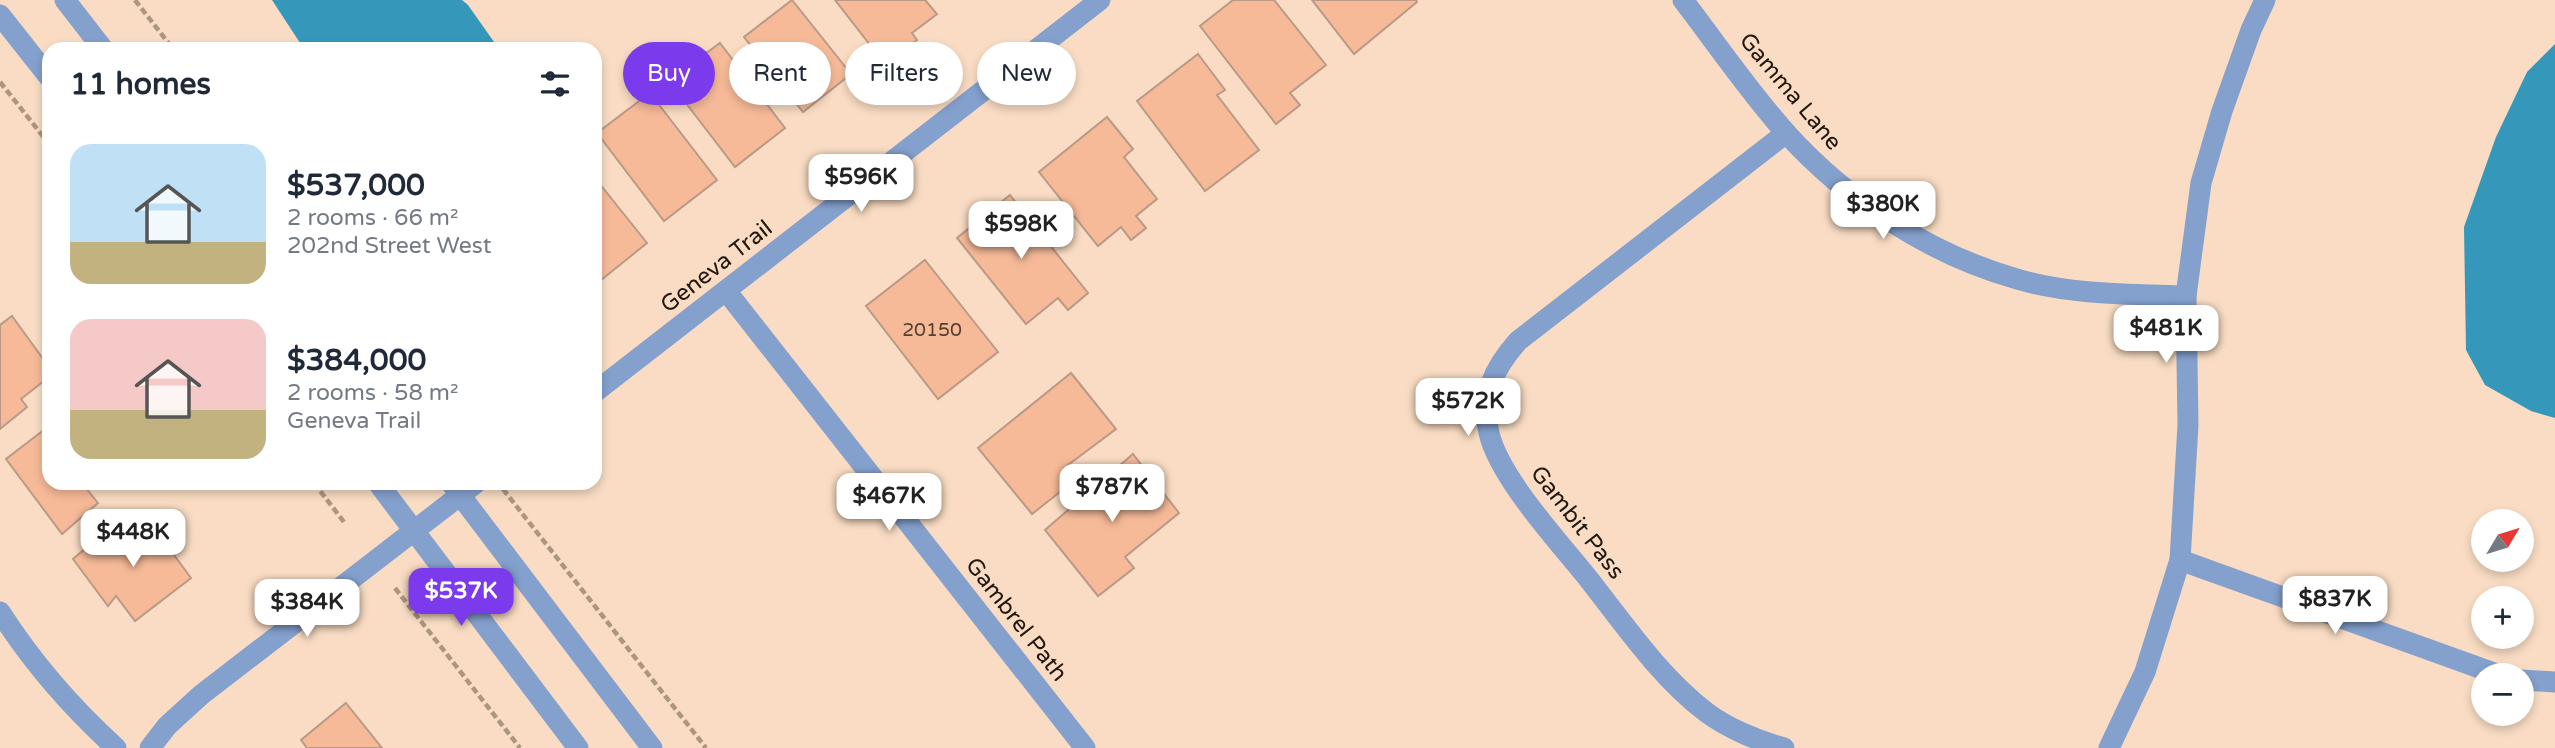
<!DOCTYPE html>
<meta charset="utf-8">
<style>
body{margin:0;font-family:"Varela Round",sans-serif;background:#f2f2f3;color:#1f2937;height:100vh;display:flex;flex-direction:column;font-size:26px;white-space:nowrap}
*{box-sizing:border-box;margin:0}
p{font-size:23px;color:#747a83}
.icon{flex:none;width:38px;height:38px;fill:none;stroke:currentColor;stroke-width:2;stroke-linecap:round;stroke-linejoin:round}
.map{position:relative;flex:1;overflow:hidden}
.side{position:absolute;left:42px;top:42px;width:560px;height:448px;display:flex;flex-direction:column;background:#fff;border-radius:21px;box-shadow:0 4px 10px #0003}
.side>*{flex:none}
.top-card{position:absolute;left:623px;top:42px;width:665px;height:63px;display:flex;gap:14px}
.needle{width:46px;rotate:52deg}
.tools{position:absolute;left:2471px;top:509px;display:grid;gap:14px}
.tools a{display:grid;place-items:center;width:63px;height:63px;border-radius:50%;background:#fff;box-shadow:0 4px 10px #0003;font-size:35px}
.price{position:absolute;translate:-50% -60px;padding:0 16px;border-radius:14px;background:#fff;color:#222;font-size:23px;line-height:46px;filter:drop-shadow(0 2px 4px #0008)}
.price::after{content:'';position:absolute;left:50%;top:42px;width:21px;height:16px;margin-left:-10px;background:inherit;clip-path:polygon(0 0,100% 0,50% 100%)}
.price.on{background:#7c3aed;color:#fff}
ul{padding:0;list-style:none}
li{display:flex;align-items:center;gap:21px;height:175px;padding:0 28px}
li span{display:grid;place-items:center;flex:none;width:196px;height:140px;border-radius:21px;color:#555}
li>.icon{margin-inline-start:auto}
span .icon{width:84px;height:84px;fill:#fffc;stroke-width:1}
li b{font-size:30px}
h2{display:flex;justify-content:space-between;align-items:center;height:84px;padding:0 28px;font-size:30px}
.pill{padding:0 24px;border-radius:32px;background:#fff;box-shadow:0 4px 10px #0003;font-size:24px;line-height:63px}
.pill.on{background:#7c3aed;color:#fff}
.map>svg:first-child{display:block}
</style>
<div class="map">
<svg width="2555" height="748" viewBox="0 0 2555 748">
<rect width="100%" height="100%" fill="#f9dcc3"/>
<g fill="#3598bb">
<path d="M272 0H462L468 5 499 49H304Z"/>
<path d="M2555 44V418L2531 411 2485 385 2466 350 2464 227 2496 137 2527 72Z"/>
</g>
<g fill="#f6ba98" stroke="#ba9a87" stroke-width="2">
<path d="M792 0 851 74 803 112 744 37Z"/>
<path d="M835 0H925L937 14 912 33 917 40 885 64Z"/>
<path d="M1233 0H1274L1326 65 1290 93 1300 105 1276 124 1200 26Z"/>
<path d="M1312 0H1416L1417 2 1354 54Z"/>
<path d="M720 43 785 128 735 167 669 81Z"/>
<path d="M1198 54 1225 90 1217 95 1259 150 1205 191 1137 101Z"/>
<path d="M650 93 717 180 664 221 597 133Z"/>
<path d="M1107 117 1133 149 1124 157 1157 199 1136 216 1146 228 1131 240 1121 227 1098 246 1039 172Z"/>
<path d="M595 178 647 243 595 285Z"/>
<path d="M1010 195 1088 293 1068 310 1058 298 1026 324 957 238Z"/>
<path d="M925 260 998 352 938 399 866 306Z"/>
<path d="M12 316 49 367V377L21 399 27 407 0 429V325Z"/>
<path d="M1071 373 1116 429 1064 468 1070 484 1032 514 978 448Z"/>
<path d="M49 426V483H93L86 488 98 503 62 534 6 459Z"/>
<path d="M1133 454 1179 513 1125 557 1134 568 1098 596 1045 530Z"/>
<path d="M146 517 191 578 135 621 116 596 108 606 73 559 106 531 115 544Z"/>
<path d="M346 703 382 748H307L301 740Z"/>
</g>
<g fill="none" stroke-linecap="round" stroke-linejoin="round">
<g stroke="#ac9682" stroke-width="4.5" stroke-dasharray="7 3.5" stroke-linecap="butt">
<path d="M135 0 173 49"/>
<path d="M0 82 49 144"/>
<path d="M314 483 344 522"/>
<path d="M503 489 706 748"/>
<path d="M395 588 520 748"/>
</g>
<g stroke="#84a0cd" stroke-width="21">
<path d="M65 0 103 49"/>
<path d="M1683 0C1716 43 1750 93 1787 134 1848 201 1929 254 2017 279 2071 295 2130 294 2186 296"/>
<path d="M0 15 49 77"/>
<path d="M727 292 1085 748"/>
<path d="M595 392 1100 0"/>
<path d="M378 483 578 748"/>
<path d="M451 483 652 748"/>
<path d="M2180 560 2502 676"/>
<path d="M0 612C32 662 72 708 116 748"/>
<path d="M2522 680 2555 682"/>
<path d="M150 748 167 726 201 695 476 483"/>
<path d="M1784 748C1758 741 1727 728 1706 712 1659 676 1624 624 1587 577 1558 541 1499 477 1489 433 1480 396 1494 368 1518 341L1786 133"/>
<path d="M2109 748 2145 672 2180 560 2188 425 2186 296 2201 183 2222 111 2251 30 2265 0"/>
</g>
</g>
<g text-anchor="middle" stroke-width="7" stroke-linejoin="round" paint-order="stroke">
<g font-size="19" fill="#564030">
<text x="932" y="336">20150</text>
</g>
<g font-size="23" fill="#21170e" stroke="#f9dcc3">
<text transform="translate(1791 91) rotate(50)" y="8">Gamma Lane</text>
<text transform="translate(716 266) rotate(-38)" y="8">Geneva Trail</text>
<text transform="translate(1578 522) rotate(52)" y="8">Gambit Pass</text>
<text transform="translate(1017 619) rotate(52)" y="8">Gambrel Path</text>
</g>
</g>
</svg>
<div class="tools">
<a><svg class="needle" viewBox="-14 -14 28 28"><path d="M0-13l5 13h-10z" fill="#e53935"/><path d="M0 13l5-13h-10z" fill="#747a83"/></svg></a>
<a>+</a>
<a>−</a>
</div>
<b class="price" style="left:861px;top:214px">$596K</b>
<b class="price" style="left:1883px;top:241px">$380K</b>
<b class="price" style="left:1021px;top:261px">$598K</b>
<b class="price" style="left:2166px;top:365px">$481K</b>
<b class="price" style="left:1468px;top:438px">$572K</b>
<b class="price" style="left:1112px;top:524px">$787K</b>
<b class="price" style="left:889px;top:533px">$467K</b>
<b class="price" style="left:133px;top:569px">$448K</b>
<b class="price on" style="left:461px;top:628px">$537K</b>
<b class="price" style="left:2335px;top:636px">$837K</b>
<b class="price" style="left:307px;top:639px">$384K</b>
<div class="top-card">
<a class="pill on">Buy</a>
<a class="pill">Rent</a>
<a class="pill">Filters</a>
<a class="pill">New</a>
</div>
<section class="side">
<h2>11 homes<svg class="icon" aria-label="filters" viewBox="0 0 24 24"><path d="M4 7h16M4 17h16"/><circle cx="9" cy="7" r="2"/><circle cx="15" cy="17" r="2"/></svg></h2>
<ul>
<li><span style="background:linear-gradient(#bfe0f5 70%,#c2b280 0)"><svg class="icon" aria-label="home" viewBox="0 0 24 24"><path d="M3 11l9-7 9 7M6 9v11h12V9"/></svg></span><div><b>$537,000</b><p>2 rooms · 66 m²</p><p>202nd Street West</p></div></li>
<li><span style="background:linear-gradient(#f6c9c9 65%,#c2b280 0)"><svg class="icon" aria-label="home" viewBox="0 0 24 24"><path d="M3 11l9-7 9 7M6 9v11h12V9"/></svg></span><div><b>$384,000</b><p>2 rooms · 58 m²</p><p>Geneva Trail</p></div></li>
</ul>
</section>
</div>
